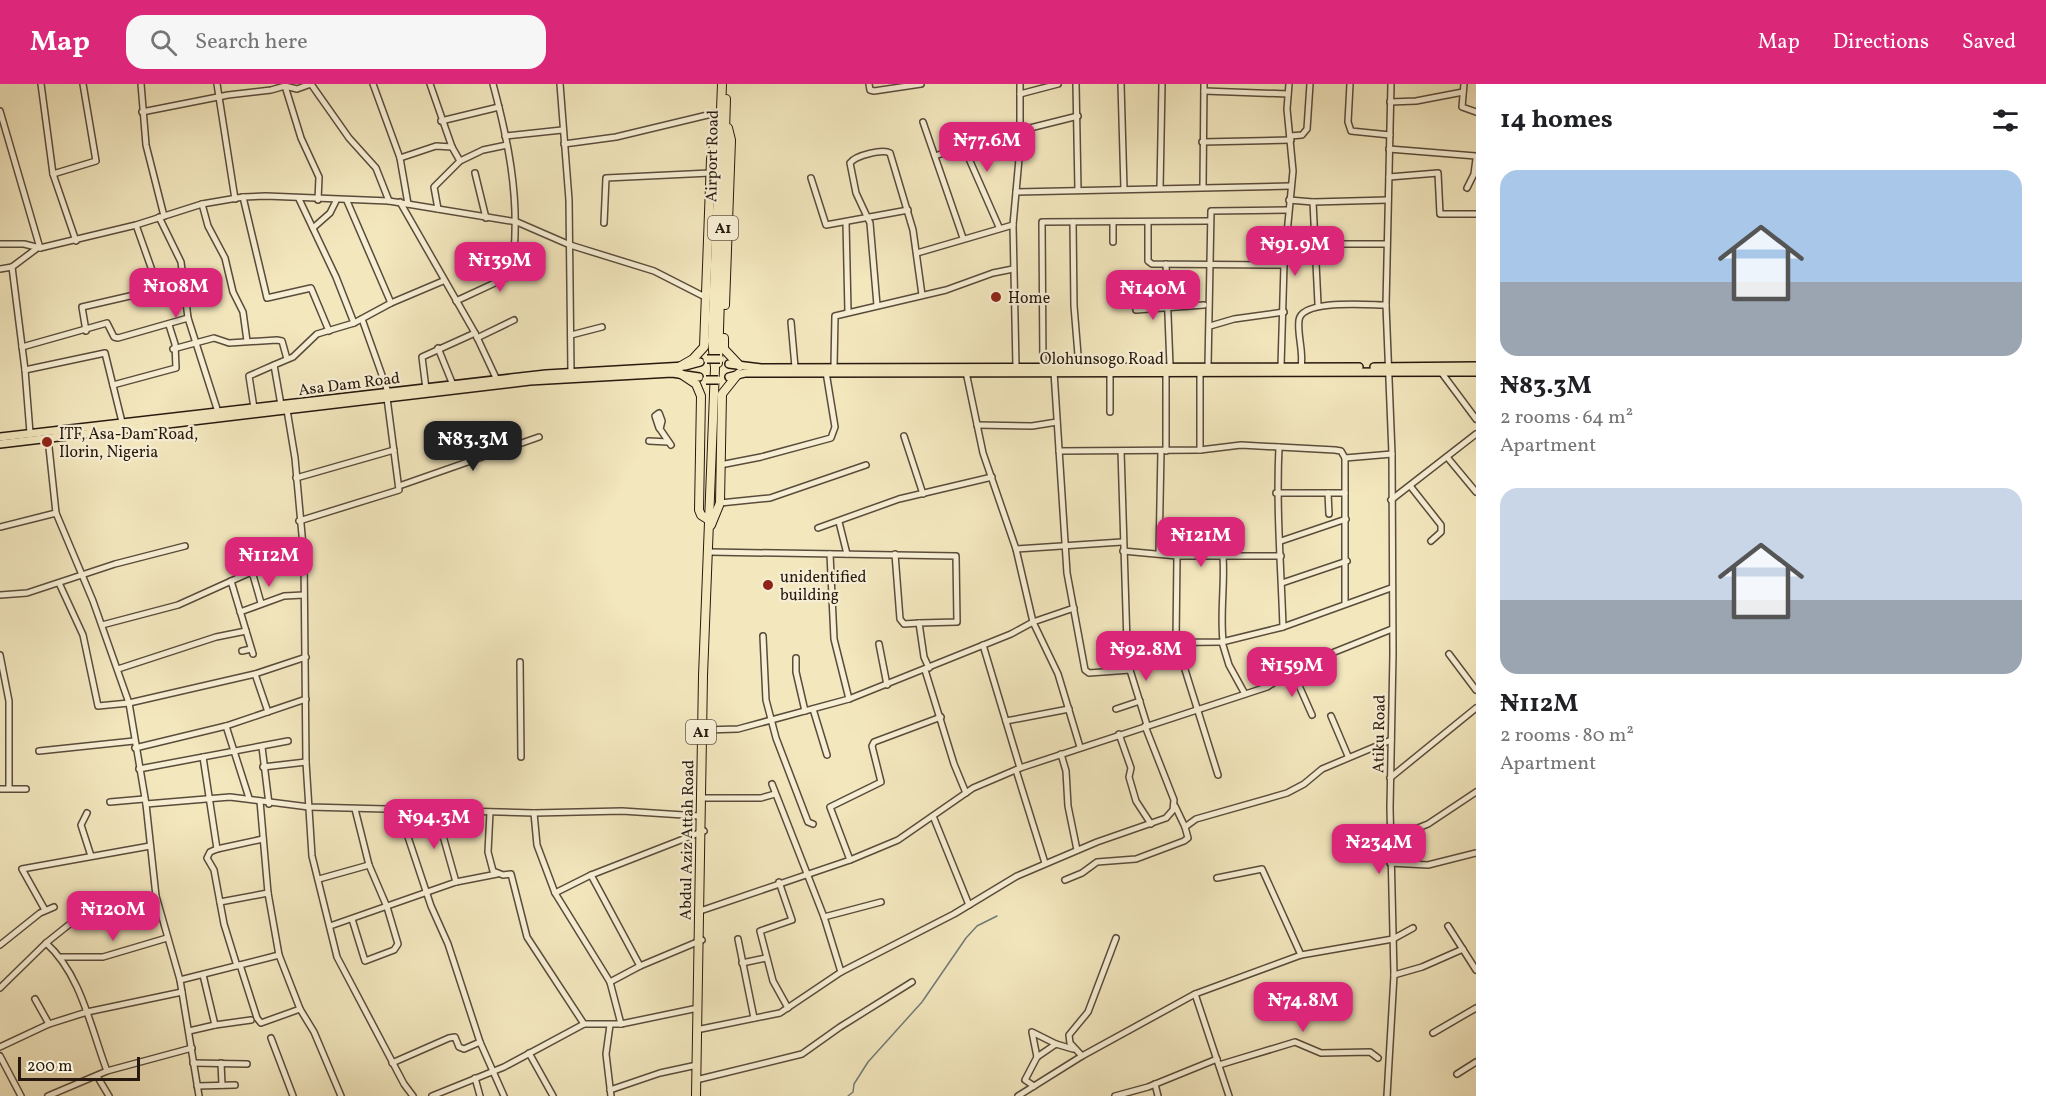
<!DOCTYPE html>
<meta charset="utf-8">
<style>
body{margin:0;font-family:Vollkorn,serif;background:#f6f6f6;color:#202124;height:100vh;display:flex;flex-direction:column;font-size:22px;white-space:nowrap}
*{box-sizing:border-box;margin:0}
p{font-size:20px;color:#757577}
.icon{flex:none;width:33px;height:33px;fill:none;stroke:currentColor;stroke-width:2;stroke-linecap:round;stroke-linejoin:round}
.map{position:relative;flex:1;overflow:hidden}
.details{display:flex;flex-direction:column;background:#fff;width:570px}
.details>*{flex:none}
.scale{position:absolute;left:18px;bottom:15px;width:122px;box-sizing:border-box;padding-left:6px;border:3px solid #27190f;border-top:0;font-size:16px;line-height:21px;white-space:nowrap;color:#27190f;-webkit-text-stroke:4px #f7efd5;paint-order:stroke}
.price{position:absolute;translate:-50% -51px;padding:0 14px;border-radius:12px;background:#db2777;color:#fff;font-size:20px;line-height:39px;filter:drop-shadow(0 2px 3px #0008)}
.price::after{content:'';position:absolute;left:50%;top:36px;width:18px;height:14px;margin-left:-9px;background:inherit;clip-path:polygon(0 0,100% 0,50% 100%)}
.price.on{background:#222;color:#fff}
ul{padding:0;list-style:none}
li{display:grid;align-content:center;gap:12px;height:318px;padding:0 24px}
li span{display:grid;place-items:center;height:186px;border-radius:18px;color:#555}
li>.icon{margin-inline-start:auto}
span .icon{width:108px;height:108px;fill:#fffc;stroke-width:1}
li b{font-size:26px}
h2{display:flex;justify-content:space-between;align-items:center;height:72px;padding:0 24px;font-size:26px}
header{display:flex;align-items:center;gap:36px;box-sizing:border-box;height:84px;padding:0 30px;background:#db2777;color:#fff}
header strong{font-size:28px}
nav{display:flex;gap:33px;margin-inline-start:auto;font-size:21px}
.search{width:420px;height:54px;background:#f6f6f6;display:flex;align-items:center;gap:15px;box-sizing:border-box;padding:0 21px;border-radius:18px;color:#757577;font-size:22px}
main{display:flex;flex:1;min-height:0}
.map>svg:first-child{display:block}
</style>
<header>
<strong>Map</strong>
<div class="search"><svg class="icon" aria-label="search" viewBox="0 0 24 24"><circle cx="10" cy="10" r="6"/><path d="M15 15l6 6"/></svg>Search here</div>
<nav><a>Map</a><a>Directions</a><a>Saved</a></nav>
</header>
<main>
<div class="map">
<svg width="1476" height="1012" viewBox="0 0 1476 1012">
<rect width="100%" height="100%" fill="#f3e7be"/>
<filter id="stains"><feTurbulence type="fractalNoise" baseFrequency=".00333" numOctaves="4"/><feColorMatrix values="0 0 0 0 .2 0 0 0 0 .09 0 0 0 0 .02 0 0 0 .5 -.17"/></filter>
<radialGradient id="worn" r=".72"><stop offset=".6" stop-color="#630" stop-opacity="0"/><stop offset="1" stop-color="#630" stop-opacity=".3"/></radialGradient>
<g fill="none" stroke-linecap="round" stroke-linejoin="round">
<path stroke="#707b77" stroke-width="1.5" d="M848 1012 853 1008 854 1000 868 978 922 918 966 854 977 842 997 832"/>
<g stroke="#5a4c3b" stroke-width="8">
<g id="minor">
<path d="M41 0 53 90 76 157"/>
<path d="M141 0 146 61 164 132"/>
<path d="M217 0 235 115"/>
<path d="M311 0 349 54 376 84 389 117"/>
<path d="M373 0 400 74 408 120"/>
<path d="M430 0 452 63 460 77 483 66 507 61"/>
<path d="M493 0C508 56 519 110 514 168"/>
<path d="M560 0 569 116 571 288"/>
<path d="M869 0 870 6 874 7 921 0"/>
<path d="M1076 0 1078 106"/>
<path d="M1121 0 1124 105"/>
<path d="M1350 0 1348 38 1351 47 1390 51"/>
<path d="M1464 0 1462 23 1476 28"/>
<path d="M285 2 301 54 319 93 318 116"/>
<path d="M1204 7 1288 10"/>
<path d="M1020 10 1058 0"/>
<path d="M1390 18 1416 17 1463 8"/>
<path d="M0 27 40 164"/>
<path d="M142 28 228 11 271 6 285 2 297 5 311 0"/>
<path d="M441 37 499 23"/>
<path d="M923 38 963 154"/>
<path d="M955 43 999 143"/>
<path d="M1018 47 1078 32"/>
<path d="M505 52 562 46"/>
<path d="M1290 52 1302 51 1307 45 1310 0"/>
<path d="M1202 58 1291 56"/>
<path d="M564 60 616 53 720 28"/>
<path d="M1389 65 1476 72"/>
<path d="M935 72 964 62"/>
<path d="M400 74 436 62 452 63"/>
<path d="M475 89 486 134"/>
<path d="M53 90 96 77 83 0"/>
<path d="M1389 93 1438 89 1440 130H1476"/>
<path d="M811 94 826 141 908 126"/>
<path d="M1203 102 1204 0"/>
<path d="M1160 104 1162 0"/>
<path d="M1467 104 1474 90 1476 75"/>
<path d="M1016 108 1290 102"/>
<path d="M243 113 267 214 311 204 329 247"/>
<path d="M299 115 336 193 354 239"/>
<path d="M1289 116 1313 118 1388 116"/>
<path d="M347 117 391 219"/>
<path d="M400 118 475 249 497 296"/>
<path d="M1313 118 1318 220"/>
<path d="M202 120 208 142 225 174 233 208 243 228 247 257"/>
<path d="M438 125 434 103 460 77"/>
<path d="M159 133 181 178 188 234 218 328"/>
<path d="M846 138 848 228"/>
<path d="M1073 138 1074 222 1079 283"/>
<path d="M604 139 606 94 710 89"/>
<path d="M1148 139V177L1152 180 1284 181"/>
<path d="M136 141 159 206"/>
<path d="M313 144 330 129 336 117"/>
<path d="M1113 158V139"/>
<path d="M0 160H24L40 164 136 141 202 120 243 113 266 112 389 117 517 138 570 161 654 187 707 214"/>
<path d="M1315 160H1387"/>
<path d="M917 169 1013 141"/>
<path d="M1166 180 1170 282"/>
<path d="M0 185 12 183"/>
<path d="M456 217 512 191 539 184"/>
<path d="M877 221 870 139 856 109 850 79C856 71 883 65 890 69L913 146 922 211"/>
<path d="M1136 226 1204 221"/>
<path d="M362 235 388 308"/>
<path d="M791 238 795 283"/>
<path d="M1210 242 1234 235 1284 228"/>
<path d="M86 247 82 223 182 200"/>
<path d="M571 251 602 243"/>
<path d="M477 254 514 236"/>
<path d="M22 263 107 239 114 253 118 254 188 234"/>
<path d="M438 264 453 301"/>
<path d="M173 265 214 254 229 259 277 256 282 257 287 275"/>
<path d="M834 282 835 232 946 206 993 189 1013 185"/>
<path d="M1016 282 1013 141 1020 64V0"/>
<path d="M1043 282 1042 138 1209 137"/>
<path d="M1208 282 1211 127 1288 126"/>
<path d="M1281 282 1284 181 1293 87 1287 25 1289 0"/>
<path d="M1301 283C1304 268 1297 251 1299 236 1302 215 1368 221 1386 221"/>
<path d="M25 286 105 269 122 338"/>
<path d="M1054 288 1067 489 1085 586 1089 589 1130 586"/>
<path d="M1110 288V328"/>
<path d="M1200 288V366"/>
<path d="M1441 288 1476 335"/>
<path d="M113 301 176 284 175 260 169 241"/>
<path d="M426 305 422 273 475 249"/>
<path d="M281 321 274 281 293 273 317 250 354 239 391 219 443 197"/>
<path d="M254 324 249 292 274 281"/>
<path d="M287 326 295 374 304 473 306 678 312 772 337 873 404 1000 413 1012"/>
<path d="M977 341 1032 342 1057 338"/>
<path d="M660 345 662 337 659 329 655 332 659 344 660 345 671 361"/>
<path d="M30 349 25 286 12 183 36 165"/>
<path d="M904 352 923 410"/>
<path d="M48 354 56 429 93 517 129 619 146 720 156 812 180 896 199 1012"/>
<path d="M649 357 668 358"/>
<path d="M1279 363C1276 423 1281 482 1283 543"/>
<path d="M1059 367 1200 366 1241 361 1335 366 1341 367 1345 374 1392 370"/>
<path d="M1121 367 1127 559 1130 586 1147 641"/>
<path d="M1166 367V288"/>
<path d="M1447 373 1476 408"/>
<path d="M1345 374V518"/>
<path d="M720 381 761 373 831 354 835 343 826 288"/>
<path d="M296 394 394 366"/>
<path d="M399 402 539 353"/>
<path d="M1411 403 1441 441V448L1431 457"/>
<path d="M1276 409H1345"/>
<path d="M1328 409 1329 430"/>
<path d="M1391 416 1476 350"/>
<path d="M720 419 770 414 866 381"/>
<path d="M299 437 399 406 387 314"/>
<path d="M839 438 847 470"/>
<path d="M0 443 56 429"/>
<path d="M818 444 899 415 992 393"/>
<path d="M1281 457 1346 435"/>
<path d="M1016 465 1122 458"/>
<path d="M1123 467 1177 472H1281"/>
<path d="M710 468 956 472 957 538 919 539 924 573 929 584"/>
<path d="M830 470 834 555 849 615"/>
<path d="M895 470 900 535 904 540 919 539"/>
<path d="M1159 470 1161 367"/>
<path d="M1177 472 1176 557 1218 691"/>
<path d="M231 497 253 570"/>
<path d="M59 499 83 551 98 622 129 619 255 590 306 573"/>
<path d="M1282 499 1347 477"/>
<path d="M0 511 27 509 115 480 185 462"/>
<path d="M1074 524 1033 538 1058 590 1080 663"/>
<path d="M240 528 284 512 304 511"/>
<path d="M102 541 178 521 249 489 253 491 261 519"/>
<path d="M763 552 766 616 776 654 808 738 813 740"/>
<path d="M1223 557C1220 528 1225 501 1223 472"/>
<path d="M1222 558 1229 581 1245 610"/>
<path d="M1127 559 1222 558 1283 543 1391 504"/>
<path d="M879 560 887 601"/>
<path d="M983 561 1020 684"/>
<path d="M242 567 251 565"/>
<path d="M1449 570 1476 606"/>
<path d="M0 571 9 617V704"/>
<path d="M796 574V588L805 627"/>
<path d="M520 578 521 673"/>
<path d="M118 585 216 553 246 547"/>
<path d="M925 586 954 680 966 709"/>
<path d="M1293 588 1312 631"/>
<path d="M255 590 268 628"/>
<path d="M813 625 827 671"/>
<path d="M1116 625 1140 617"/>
<path d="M1331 632 1348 672"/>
<path d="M1006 637 1069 625"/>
<path d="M226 642 249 714"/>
<path d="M704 646 738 645 849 615 1011 550 1033 538 1016 465 983 369 966 288"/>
<path d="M1119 650 1131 684 1129 693 1136 717 1151 740"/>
<path d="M262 663 269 720"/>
<path d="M135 664 226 642 306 615"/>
<path d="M39 667 134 657"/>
<path d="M1061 670 1066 687 1068 722 1077 766"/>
<path d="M203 673 217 765"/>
<path d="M263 683 306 678"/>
<path d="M139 685 288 657"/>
<path d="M1016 686 1045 779"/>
<path d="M1390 694 1476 624"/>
<path d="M772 700 824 833 841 888"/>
<path d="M0 705H26"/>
<path d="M704 714H761L775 710"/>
<path d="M260 717 268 809 279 871 300 925 314 948 341 1012"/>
<path d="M110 718 144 715"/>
<path d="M146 720 230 713 309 723 534 729 622 727 699 732"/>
<path d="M1175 722 1185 743"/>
<path d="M399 726 431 822 448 860 480 958 504 1012"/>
<path d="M436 727 456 798"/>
<path d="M490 728 488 768 493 787 503 791 511 790 527 853 584 940"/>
<path d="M87 729 81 741 91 772"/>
<path d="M534 729 537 761 555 809 610 898 621 940"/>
<path d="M933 732 969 821"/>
<path d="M1390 755 1428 740 1476 708"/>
<path d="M850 776 830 723 881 698 872 662 874 658 941 633"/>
<path d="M1390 779 1428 781 1476 769"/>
<path d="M591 791 640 882"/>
<path d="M1217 794 1262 785 1301 871"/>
<path d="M319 795 369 781"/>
<path d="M1065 796 1082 789 1097 778 1136 775 1184 757 1188 754 1185 743 1196 735 1287 709 1304 700 1322 685 1391 656"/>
<path d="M779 798 792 836 760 847 773 897 788 924"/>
<path d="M555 809 591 791 704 747"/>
<path d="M220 818 268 809"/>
<path d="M45 826 22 785 150 762"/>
<path d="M703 826 850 776 898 756 973 704 1020 684 1267 603 1307 579 1392 545"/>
<path d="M824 833 881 818"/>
<path d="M352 835 365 877 394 866 398 860 387 823 369 781 355 725"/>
<path d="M330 842 456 798 497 790"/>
<path d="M1448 842 1476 886"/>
<path d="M738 855 754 934"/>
<path d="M46 859C81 890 91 945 107 987"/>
<path d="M0 861 40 829 54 823"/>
<path d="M61 873H103L167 854"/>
<path d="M742 879 766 874"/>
<path d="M240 881 257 934 261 939 300 925"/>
<path d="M237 882 224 840 214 786 207 774 210 768 217 765 263 755"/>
<path d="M1394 891 1422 883 1463 865"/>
<path d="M180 896 279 871"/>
<path d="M610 898 640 882 702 856"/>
<path d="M0 904 46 859 81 831 156 812"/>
<path d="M1195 910 1229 1012"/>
<path d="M35 915 49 940"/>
<path d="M215 941 251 936"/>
<path d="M610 941 606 970 611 1012"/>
<path d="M701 945 780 929 841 888 954 830 1017 792 1097 758 1166 734 1173 726 1174 716 1145 642"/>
<path d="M189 947 215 941 203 891"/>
<path d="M1433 949 1476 924"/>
<path d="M271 954 293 1012"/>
<path d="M0 963 49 940 87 928 182 908"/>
<path d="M529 969 553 1012"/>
<path d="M0 972 21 1012"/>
<path d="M1082 972 1070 959 1069 951 1088 928 1116 854"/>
<path d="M1037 973 1032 948 1056 960"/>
<path d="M193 979 247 980"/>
<path d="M221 979 222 1001"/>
<path d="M392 979 449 954 455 953 459 963 464 965 480 958"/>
<path d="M1219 981 1295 958 1321 969 1370 968 1378 974"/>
<path d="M1457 990 1476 978"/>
<path d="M97 992 109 1012"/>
<path d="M475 994 480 1012"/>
<path d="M700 995 802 970 840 943 912 898"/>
<path d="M1155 1000 1158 1012"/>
<path d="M197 1002 235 1001"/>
<path d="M1034 1002 1025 996 1037 973 1056 960 1073 965"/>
<path d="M610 1006 660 989 697 981"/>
<path d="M48 1012 107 987 192 964"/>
<path d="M432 1012 504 983 584 940H621L698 924"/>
<path d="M1018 1012 1082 972 1195 910 1301 871 1393 855 1413 844"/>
<path d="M1115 1012 1148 1003 1217 975"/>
<path d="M1387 1012 1394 891 1390 724 1393 570 1392 370 1386 221 1391 0"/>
</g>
</g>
<g stroke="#27190f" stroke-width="10">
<g id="major">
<path d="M729 280 761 284 1359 283"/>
<path d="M1374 283 1476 282"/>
<path d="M729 293 745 289 1476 288"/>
<path d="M0 353 546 290 685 282 700 278"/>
<path d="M0 360 530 297 672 289 699 293"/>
</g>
</g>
<g stroke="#27190f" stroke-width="10">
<g id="highway">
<path d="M725 221 731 56 728 44"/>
<path d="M724 254V265L740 282"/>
<path d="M718 279 726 15"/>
<path d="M679 283 693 275 704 263 711 75 715 58"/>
<path d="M681 290 696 300 701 312 699 426 701 431 709 436"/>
<path d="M711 441 720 419 722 310 738 290"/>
<path d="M696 1012 703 592 715 284 712 257 722 0"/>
</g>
</g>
<use href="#minor" stroke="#f7efd5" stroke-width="5"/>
<use href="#major" stroke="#f3e7be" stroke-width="7"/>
<use href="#highway" stroke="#f3e7be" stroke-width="8"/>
<g stroke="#27190f" stroke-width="10" stroke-linecap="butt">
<g id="major-bridge">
<path d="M707 275H720"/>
<path d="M706 296H718"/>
</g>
</g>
<use href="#major-bridge" stroke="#f3e7be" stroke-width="7"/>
</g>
<g fill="#8f2418" stroke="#f7efd5" stroke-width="2">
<circle cx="996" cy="213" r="6"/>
<circle cx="47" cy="358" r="6"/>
<circle cx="768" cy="501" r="6"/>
</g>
<g text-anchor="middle" stroke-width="4.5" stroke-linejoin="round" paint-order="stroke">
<g fill="#f7efd5" stroke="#65594a" stroke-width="1.5">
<rect x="708" y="132" width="30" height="24" rx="4.5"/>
<rect x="686" y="636" width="30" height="24" rx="4.5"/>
</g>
<g font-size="15" font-weight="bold" fill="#27190f">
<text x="723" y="149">A1</text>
<text x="701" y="653">A1</text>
</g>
<g font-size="16" fill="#27190f" stroke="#f7efd5">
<text transform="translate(711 72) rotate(-89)" y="6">Airport Road</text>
<text x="1102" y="280">Olohunsogo Road</text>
<text transform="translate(349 299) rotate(-7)" y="6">Asa Dam Road</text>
<text transform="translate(1378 650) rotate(-89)" y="6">Atiku Road</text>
<text transform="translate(686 756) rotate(-89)" y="6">Abdul Aziz Attah Road</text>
</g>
<g font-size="16" fill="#27190f" stroke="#f7efd5" text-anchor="start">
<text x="1008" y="219">Home</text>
<text x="59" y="355">ITF, Asa-Dam Road,<tspan x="59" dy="18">Ilorin, Nigeria</tspan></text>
<text x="780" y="498">unidentified<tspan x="780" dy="18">building</tspan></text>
</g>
</g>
<rect width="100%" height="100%" filter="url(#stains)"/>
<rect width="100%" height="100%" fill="url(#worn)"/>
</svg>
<div class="scale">200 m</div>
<b class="price" style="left:987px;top:89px">₦77.6M</b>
<b class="price" style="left:1295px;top:193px">₦91.9M</b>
<b class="price" style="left:500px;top:209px">₦139M</b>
<b class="price" style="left:176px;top:235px">₦108M</b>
<b class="price" style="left:1153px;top:237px">₦140M</b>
<b class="price on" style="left:473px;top:388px">₦83.3M</b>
<b class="price" style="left:1201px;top:484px">₦121M</b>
<b class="price" style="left:269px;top:504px">₦112M</b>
<b class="price" style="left:1146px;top:598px">₦92.8M</b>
<b class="price" style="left:1292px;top:614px">₦159M</b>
<b class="price" style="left:434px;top:766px">₦94.3M</b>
<b class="price" style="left:1379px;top:791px">₦234M</b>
<b class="price" style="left:113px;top:858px">₦120M</b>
<b class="price" style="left:1303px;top:949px">₦74.8M</b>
</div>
<section class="details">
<h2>14 homes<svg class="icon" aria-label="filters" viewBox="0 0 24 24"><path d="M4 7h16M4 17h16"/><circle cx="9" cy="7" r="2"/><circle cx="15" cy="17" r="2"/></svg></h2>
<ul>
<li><span style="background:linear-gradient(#a9c7e8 60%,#9aa5b1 0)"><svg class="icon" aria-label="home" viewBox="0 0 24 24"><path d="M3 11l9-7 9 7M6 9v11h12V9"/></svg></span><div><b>₦83.3M</b><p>2 rooms · 64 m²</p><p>Apartment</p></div></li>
<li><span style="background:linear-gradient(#c9d6e8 60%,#9aa5b1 0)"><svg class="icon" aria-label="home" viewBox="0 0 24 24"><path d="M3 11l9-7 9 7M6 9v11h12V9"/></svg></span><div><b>₦112M</b><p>2 rooms · 80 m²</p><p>Apartment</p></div></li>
</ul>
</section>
</main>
